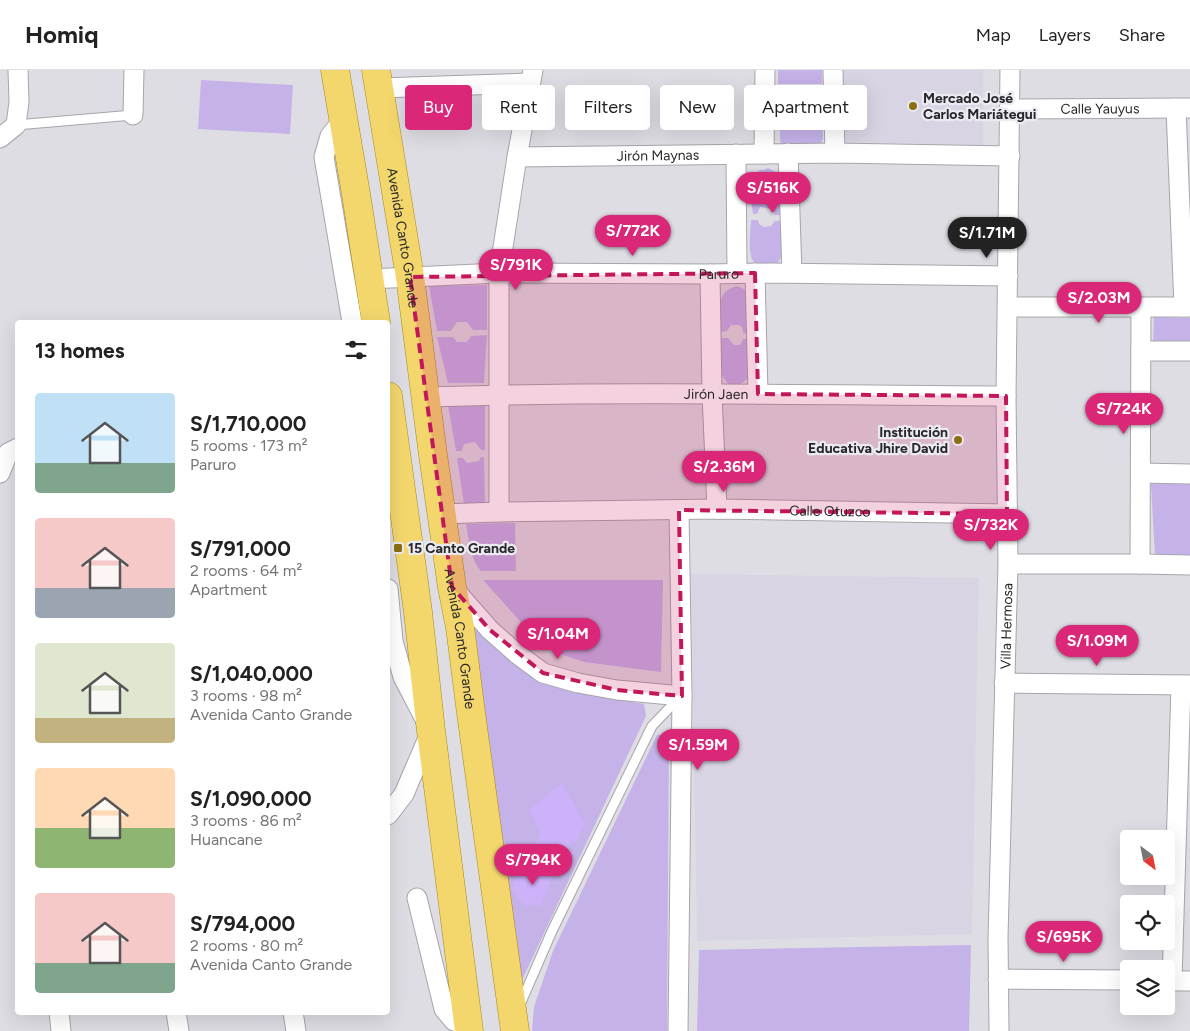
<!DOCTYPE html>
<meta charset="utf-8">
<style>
body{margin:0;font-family:Figtree,sans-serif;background:#f2f2f2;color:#222;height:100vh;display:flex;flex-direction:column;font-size:19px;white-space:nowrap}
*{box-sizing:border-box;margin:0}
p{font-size:16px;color:#767676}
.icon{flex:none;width:28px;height:28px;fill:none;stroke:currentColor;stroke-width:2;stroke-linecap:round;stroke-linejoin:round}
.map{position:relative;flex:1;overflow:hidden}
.drawer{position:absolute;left:15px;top:250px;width:375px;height:695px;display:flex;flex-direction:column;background:#fff;border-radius:5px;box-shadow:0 5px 20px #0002}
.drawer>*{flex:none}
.top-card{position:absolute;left:405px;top:15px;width:475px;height:45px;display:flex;gap:10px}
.needle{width:32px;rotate:148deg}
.controls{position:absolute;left:1120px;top:760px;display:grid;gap:10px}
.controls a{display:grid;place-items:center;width:55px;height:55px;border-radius:5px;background:#fff;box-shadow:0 5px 20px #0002;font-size:25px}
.price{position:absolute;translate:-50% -42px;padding:0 11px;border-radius:18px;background:#db2777;color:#fff;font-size:16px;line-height:32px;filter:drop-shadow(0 1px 2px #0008)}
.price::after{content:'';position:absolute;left:50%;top:30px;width:15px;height:11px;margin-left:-8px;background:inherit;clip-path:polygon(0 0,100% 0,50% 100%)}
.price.current{background:#222;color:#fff}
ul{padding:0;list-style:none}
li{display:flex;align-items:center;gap:15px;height:125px;padding:0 20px}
li span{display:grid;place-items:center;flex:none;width:140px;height:100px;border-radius:5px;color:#555}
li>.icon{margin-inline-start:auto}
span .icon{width:60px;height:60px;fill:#fffc;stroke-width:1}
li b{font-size:21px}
h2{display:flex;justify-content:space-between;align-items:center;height:60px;padding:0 20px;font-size:21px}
.tag{padding:0 18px;border-radius:5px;background:#fff;box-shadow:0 5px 20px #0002;font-size:18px;line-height:45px}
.tag.current{background:#db2777;color:#fff}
header{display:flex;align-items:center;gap:30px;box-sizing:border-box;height:70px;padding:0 25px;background:#fff;border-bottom:1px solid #e0e0e0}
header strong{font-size:24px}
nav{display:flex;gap:28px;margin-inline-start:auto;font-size:18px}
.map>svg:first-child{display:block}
</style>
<header>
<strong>Homiq</strong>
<nav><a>Map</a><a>Layers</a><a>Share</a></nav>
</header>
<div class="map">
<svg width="1190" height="961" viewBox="0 0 1190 961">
<rect width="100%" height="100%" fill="#dfdde4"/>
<g fill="#d9d4e3">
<path d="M843 0H983V75L843 72Z"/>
<path d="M691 504 979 508 972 864 697 871Z"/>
</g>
<g fill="#c5b2e8">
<rect x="778" y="0" width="44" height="14"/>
<path d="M201 10 293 15 290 64 198 59Z"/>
<path d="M780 20 822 21 823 68 821 73 815 77 785 76 781 74 780 69Z"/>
<path d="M768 98 774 101 779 106 781 145H775L773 139 760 137 757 144H753C752 132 746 107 760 100 761 100 767 99 768 98Z"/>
<path d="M751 150H758L759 154 764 157 771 156 775 151H782L781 187 778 193 772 197C767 196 759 196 756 194 746 188 751 160 751 150Z"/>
<path d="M487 215V260H473L467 252H457L451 261H437L429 216Z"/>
<path d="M737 216 744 219 748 225 750 264 743 263 742 257 739 255H731L727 261 721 262C721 243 714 221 737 216Z"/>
<path d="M1154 247 1190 248V278L1153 277Z"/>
<path d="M487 265 484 313H448L437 267H453L457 272H467L471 266Z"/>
<path d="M720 268H728L734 275H740L743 269H750V304C745 313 739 317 728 314L720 303Z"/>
<path d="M485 333V380H481L475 372 464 374 462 381H456L448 335Z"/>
<path d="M481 387H484L485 433 481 435 464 434 457 388H463L467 393 479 391Z"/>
<path d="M1151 414H1190V485L1155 486Z"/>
<path d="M515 453 516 501H481C470 489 469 470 466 454Z"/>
<path d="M483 510H663L661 602 584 592 557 583 536 569Z"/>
<path d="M462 536 515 589 598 626 644 634 646 646 515 925Z"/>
<path d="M669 664 667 961H532L534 937 553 881 656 667 657 665Z"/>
<path d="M971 875 969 961H697L699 880Z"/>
</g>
<g fill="#cdb2fa">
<path d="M562 714 585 754 575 774 572 770 564 786 535 775 540 763 529 739Z"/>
<path d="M556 798 541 835 525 836 512 820 518 803Z"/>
</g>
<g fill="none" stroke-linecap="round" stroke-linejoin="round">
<g stroke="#a7a4ab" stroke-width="11">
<g id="lane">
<path d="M16 55 133 45"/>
<path d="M519 937 552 861 652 656 679 628"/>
</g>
</g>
<g stroke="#a7a4ab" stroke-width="21">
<g id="street">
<path d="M833 0 835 83"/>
<path d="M379 18 530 13"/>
<path d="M1176 38 1184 237"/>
<path id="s1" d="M1010 39 1190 38"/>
<path d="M133 45 134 0"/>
<path d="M343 50 330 66 324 87 352 252"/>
<path d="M0 68 16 55 19 32 18 0"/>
<path d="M788 83 792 203"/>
<path d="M736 84 737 203"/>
<path d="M764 84 765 0"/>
<path id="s2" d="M517 87 835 83 1010 86"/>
<path d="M755 203 758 324"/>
<path d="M710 204 712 324 717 439"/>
<path id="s3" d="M369 209 499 203 710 204 771 203 1008 206"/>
<path d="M1008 237H1190"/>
<path d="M1141 281H1190"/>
<path id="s4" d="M425 327C619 321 813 325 1006 326"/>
<path d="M0 403 8 383 18 378"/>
<path d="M1141 403 1190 404"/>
<path d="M499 442V203L517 87 533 0"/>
<path id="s5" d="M442 444 499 442 717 439 1007 444"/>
<path d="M1008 494H1140L1190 495"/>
<path d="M1140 494 1141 237"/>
<path d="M388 519 393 571 403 607 431 661 404 724 388 745"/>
<path d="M454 519 490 560 516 583 543 603 578 613 617 620 682 626"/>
<path d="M1004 613 1190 615"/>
<path d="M417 828 444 939 454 951 468 954"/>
<path d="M998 909 1129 910"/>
<path d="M1166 911H1190"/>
<path d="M1172 911 1181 615"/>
<path d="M59 942 61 961"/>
<path d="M176 942 179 961"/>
<path d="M293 942 296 961"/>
<path d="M678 961 682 626 679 440"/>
<path id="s6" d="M999 961 998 867 1008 494 1006 326 1010 0"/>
</g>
</g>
<g stroke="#a68816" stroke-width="29">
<g id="primary">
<path d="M335 0 356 124 376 252"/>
<path id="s7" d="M376 0 410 207 433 385 452 517 460 557 471 643 515 961"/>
<path d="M388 326 397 390 418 542 431 661 469 961"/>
</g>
</g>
<use href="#lane" stroke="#fff" stroke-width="9"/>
<use href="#street" stroke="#fff" stroke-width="19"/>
<use href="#primary" stroke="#f3d76d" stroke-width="28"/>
</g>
<path fill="#c2185b" fill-opacity="0.2" stroke="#c2185b" stroke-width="4" stroke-dasharray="10 6" stroke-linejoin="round" d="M755 203 758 324 1006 326 1007 444 679 440 682 626 617 620 543 603 490 560 452 517 410 207Z"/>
<g fill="#8b6f11" stroke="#eceaf1" stroke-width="2">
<circle cx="913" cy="36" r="5"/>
<circle cx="958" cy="370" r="5"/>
<rect x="393" y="473" width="10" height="10" rx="2.5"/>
</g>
<g text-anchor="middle" stroke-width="4.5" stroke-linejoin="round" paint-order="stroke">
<g font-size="14" font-weight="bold" fill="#272629" stroke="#eceaf1" text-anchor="start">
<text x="923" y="33">Mercado José<tspan x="923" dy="16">Carlos Mariátegui</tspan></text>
<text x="948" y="367" text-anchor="end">Institución<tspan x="948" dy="16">Educativa Jhire David</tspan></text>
<text x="408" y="483">15 Canto Grande</text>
</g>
<g font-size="14" fill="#272629" stroke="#eceaf1">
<text dy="5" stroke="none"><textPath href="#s1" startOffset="90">Calle Yauyus</textPath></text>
<text dy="5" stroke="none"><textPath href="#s2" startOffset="141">Jirón Maynas</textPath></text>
<text dy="5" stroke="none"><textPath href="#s7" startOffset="170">Avenida Canto Grande</textPath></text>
<text dy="5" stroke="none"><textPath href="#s3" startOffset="350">Paruro</textPath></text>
<text dy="5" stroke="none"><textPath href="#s4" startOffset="291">Jirón Jaen</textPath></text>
<text dy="5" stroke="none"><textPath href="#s5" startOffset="388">Calle Otuzco</textPath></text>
<text dy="5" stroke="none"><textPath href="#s6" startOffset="405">Villa Hermosa</textPath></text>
<text dy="5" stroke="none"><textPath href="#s7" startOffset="575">Avenida Canto Grande</textPath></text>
</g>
</g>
</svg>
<div class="controls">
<a><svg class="needle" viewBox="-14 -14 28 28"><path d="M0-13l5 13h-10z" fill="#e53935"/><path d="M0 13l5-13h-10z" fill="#767676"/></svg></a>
<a><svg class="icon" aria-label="locate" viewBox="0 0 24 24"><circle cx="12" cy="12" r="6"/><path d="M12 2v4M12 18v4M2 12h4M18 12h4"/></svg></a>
<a><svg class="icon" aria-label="layers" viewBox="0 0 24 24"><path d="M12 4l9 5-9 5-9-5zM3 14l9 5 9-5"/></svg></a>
</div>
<b class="price" style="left:773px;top:144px">S/516K</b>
<b class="price" style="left:633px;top:187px">S/772K</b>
<b class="price current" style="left:987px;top:189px">S/1.71M</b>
<b class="price" style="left:516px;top:221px">S/791K</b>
<b class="price" style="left:1099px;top:254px">S/2.03M</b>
<b class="price" style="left:1124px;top:365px">S/724K</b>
<b class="price" style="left:724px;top:423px">S/2.36M</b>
<b class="price" style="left:991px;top:481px">S/732K</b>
<b class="price" style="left:558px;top:590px">S/1.04M</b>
<b class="price" style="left:1097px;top:597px">S/1.09M</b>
<b class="price" style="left:698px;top:701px">S/1.59M</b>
<b class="price" style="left:533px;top:816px">S/794K</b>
<b class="price" style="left:1064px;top:893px">S/695K</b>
<div class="top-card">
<a class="tag current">Buy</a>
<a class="tag">Rent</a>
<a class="tag">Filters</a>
<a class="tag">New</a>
<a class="tag">Apartment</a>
</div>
<section class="drawer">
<h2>13 homes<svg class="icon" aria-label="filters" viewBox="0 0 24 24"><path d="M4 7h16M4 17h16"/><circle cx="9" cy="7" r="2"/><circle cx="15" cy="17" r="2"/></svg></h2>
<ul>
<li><span style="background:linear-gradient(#bfe0f5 70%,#7fa58c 0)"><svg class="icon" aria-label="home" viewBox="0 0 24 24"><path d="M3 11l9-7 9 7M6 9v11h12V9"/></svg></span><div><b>S/1,710,000</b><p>5 rooms · 173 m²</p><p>Paruro</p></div></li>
<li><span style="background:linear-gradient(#f6c9c9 70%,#9aa5b1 0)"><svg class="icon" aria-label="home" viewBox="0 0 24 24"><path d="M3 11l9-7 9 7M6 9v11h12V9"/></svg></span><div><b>S/791,000</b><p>2 rooms · 64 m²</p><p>Apartment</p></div></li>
<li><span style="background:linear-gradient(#dfe7d0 75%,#c2b280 0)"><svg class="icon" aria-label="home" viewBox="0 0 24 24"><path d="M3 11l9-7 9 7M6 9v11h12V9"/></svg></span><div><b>S/1,040,000</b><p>3 rooms · 98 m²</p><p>Avenida Canto Grande</p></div></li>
<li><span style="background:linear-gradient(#ffd9b3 60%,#8fb573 0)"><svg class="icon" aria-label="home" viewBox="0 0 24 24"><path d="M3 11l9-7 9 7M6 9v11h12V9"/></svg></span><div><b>S/1,090,000</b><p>3 rooms · 86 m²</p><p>Huancane</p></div></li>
<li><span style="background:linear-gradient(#f6c9c9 70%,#7fa58c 0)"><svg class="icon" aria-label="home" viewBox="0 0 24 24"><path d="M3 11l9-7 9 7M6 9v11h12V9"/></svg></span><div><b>S/794,000</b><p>2 rooms · 80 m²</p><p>Avenida Canto Grande</p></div></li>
</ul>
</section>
</div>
